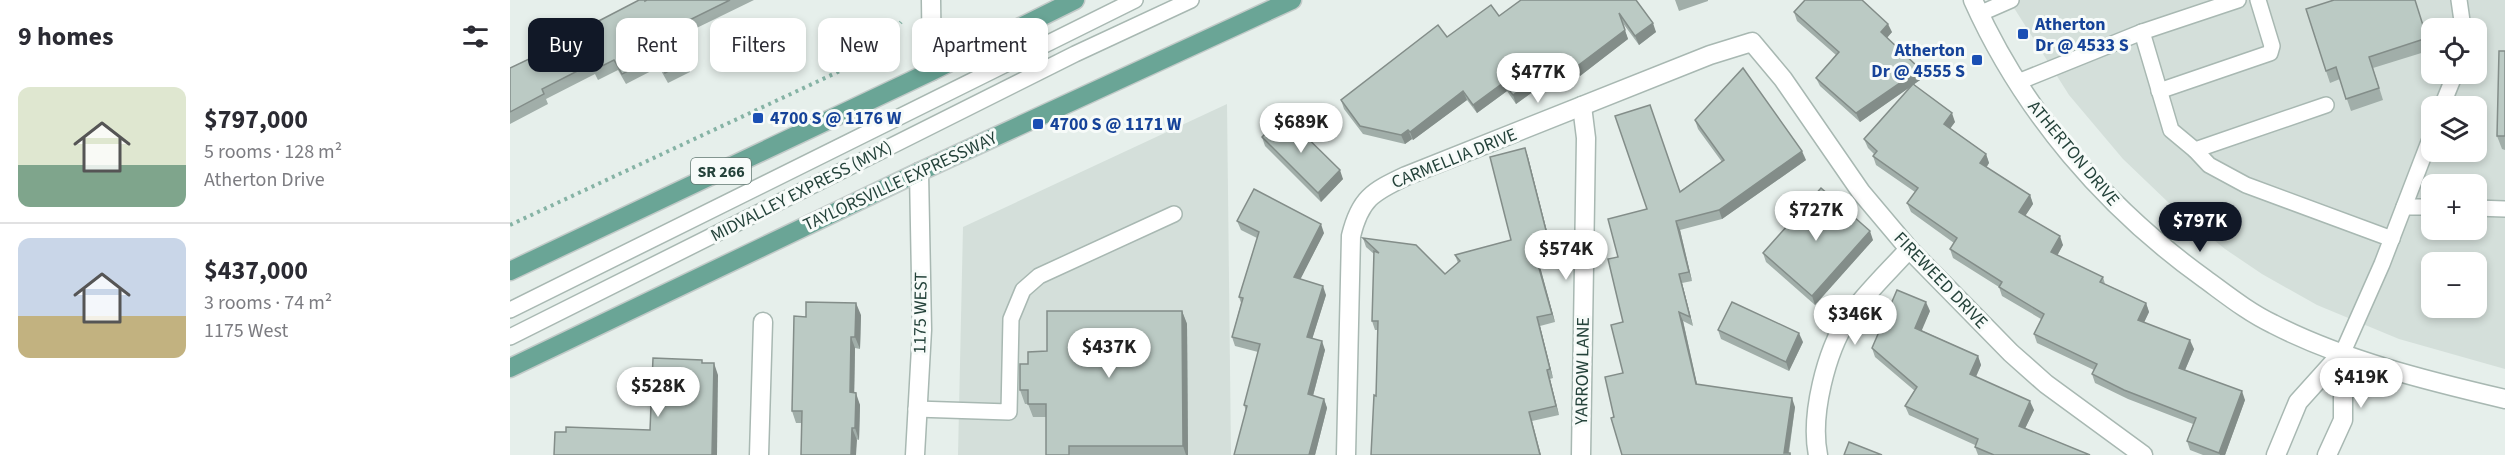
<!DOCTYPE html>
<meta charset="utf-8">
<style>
body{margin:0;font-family:"Source Sans 3",sans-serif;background:#f7f7f7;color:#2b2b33;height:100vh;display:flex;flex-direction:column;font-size:22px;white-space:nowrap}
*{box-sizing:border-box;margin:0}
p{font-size:20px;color:#7c7c81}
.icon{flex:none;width:33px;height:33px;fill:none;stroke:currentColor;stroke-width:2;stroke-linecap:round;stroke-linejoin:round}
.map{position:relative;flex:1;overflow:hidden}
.side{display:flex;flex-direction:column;background:#fff;width:510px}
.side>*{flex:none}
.top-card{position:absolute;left:18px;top:18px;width:570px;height:54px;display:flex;gap:12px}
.fabs{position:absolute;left:1911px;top:18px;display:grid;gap:12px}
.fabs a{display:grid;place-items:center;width:66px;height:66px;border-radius:12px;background:#fff;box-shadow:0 3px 9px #0003;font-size:30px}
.price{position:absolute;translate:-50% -51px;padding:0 14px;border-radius:21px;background:#fff;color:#222;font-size:20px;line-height:39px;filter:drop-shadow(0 2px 3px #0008)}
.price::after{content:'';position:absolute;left:50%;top:36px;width:18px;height:14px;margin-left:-9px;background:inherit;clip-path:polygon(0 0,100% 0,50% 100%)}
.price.selected{background:#111827;color:#fff}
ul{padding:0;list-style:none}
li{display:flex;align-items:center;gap:18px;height:150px;padding:0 18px}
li+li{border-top:2px solid #e1e1e2}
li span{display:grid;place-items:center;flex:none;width:168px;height:120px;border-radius:12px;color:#555}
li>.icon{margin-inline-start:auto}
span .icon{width:72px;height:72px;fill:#fffc;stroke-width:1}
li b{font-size:26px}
h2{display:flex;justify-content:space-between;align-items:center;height:72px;padding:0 18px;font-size:26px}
.chip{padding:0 21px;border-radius:12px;background:#fff;box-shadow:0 3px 9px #0003;font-size:21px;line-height:54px}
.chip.selected{background:#111827;color:#fff}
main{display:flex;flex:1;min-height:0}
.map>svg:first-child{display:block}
</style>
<main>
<section class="side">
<h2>9 homes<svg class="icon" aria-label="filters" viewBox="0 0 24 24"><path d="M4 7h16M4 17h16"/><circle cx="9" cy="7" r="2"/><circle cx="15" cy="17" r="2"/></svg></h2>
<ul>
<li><span style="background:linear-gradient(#dfe7d0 65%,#7fa58c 0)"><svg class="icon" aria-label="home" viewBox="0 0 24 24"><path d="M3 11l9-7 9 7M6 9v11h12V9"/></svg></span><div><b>$797,000</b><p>5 rooms · 128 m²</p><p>Atherton Drive</p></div></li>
<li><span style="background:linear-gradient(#c9d6e8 65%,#c2b280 0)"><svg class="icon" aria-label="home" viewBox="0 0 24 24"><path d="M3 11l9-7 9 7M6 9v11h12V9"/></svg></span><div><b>$437,000</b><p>3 rooms · 74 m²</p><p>1175 West</p></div></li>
</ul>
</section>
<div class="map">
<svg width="1995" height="455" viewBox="0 0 1995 455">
<rect width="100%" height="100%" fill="#e6efeb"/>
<g fill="#d4dfda" fill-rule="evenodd">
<path d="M1499 0H1995V369L1889 339 1807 305 1752 274 1715 249 1660 204 1613 159 1559 95ZM1922 28H1966V74H1922ZM1922 106H1966V152H1922ZM1922 184H1966V230H1922ZM1922 262H1966V308H1922Z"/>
<path d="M717 104 721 455H448L453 227Z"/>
</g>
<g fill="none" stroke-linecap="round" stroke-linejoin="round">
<g stroke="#a8b8b2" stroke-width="18">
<g id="service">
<path d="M1949 0 1953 28"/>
<path d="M1469 14 1501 0"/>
<path d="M1632 32 1661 130 1685 150 1816 105"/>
<path d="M1508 82 1632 32 1728 0"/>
<path d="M1649 91 1760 53 1762 46 1748 0"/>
<path d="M1932 106 1945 74"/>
<path d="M1685 150 1699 165 1736 185 1882 239"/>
<path d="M1894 207H1922"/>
<path d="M1966 208 1995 209"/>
<path d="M0 310 625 0"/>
<path d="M0 337 565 54 681 0"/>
<path d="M1833 352 1872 264 1922 134"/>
<path d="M406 409 499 412 501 319 513 290 529 276 664 214"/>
</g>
</g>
<g stroke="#a8b8b2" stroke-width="21">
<g id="minor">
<path d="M421 0 422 71"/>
<path d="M249 455 253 322"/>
<path d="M405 455 412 330 409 172"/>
<path d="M836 455 841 236C850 199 862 192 896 176L1200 55 1242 42 1273 79 1351 192 1399 249 1501 353 1536 384 1633 455"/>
<path d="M1071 455 1076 138 1072 106"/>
<path d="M1308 455C1300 415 1316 352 1338 318 1352 297 1381 269 1399 249"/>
<path d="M1766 455 1788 402 1833 352"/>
<path d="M1817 455 1833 420V352"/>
</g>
</g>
<g stroke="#a8b8b2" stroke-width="21">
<path id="tertiary" d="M1463 0C1513 112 1596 208 1695 279 1717 295 1738 312 1763 324 1833 360 1918 381 1995 399"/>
</g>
<g stroke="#c2cac8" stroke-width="21">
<g id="primary">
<path d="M0 271 422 71 565 0"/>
<path d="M0 368 409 172 782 0"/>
</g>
</g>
<path stroke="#86b3a5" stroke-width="4" stroke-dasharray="3 4.5" stroke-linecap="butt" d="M0 225 345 64 370 47 391 22"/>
<use href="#service" stroke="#fff" stroke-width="15"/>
<use href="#minor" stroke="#fff" stroke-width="18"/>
<use href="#tertiary" stroke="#fff" stroke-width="18"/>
<use href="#primary" stroke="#6aa596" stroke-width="18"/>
</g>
<g fill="#a1aea9">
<path d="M137 0H244L164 39 176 62 180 72 158 83 149 67 116 84 108 70 88 80 85 74 36 99 38 104 0 124V68L82 29 81 25Z"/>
<path d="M1126 0 1146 32 1129 45 1112 22 1118 39 1070 76 1061 64 1006 104 997 91 967 113 957 100 903 140 902 139 895 144 853 134 834 109 831 100 937 37 989 16Z"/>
<path d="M1165 0H1198V1L1169 11Z"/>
<path d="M1905 0 1921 50 1863 68 1873 100 1841 111 1830 79 1820 83 1816 71Z"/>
<path d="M1284 12 1382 32 1377 38 1413 78 1404 84 1445 122 1440 128 1476 154 1479 163 1476 168 1520 195 1523 204 1515 216 1553 245 1547 256 1593 277 1595 284 1636 303 1639 312 1634 322 1684 349 1675 370 1735 400 1715 455H1693L1680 450 1677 441 1683 424 1618 399 1585 383 1582 374 1584 370 1527 343 1524 334 1531 319 1492 296 1489 287 1443 258 1440 249 1444 243 1401 212 1397 203 1405 192 1366 165 1363 156 1364 154 1358 148 1354 139 1403 85 1350 122 1310 86 1306 78 1326 55 1287 21Z"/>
<path d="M1995 51V150L1992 149 1987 136Z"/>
<path d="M1185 120 1296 160 1212 219 1170 230 1182 281 1172 283 1183 326 1173 321 1187 384 1285 407 1279 453H1280L1281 455H1112L1104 417 1113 373V322L1108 257 1137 209 1170 191 1212 162 1188 129Z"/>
<path d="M752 137 833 179 811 202 755 146Z"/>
<path d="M1015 148 1018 157 1044 259 1029 263 1045 322 1030 326 1043 378 1040 379 1049 415 1022 421 866 396 868 330H865L862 321 864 254 856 247 853 238 935 274 948 263 945 255 1001 240Z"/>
<path d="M727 221 814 233 790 279 816 295 802 339 815 350 803 396 814 399 817 408 805 455H724L736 411 734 405 748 352 725 346 722 337 731 303 729 297 747 238 731 230Z"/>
<path d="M1363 240 1305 305 1256 262 1253 253Z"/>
<path d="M672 311 677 324 678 455H536V417H523L518 404H515L510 390 518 364 537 351Z"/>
<path d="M1420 311 1411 330 1468 356 1471 365 1466 377 1524 410 1515 428 1580 455H1468L1465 447V445L1399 415 1395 406 1405 391 1365 357 1362 348Z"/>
<path d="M351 315 350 349 345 348 344 393 350 405 349 440 292 423H286L282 411 296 317Z"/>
<path d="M1208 330 1293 342 1279 371 1211 339Z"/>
</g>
<g fill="#838d89">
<path d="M1109 13 1118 39 1070 76 1066 67Z"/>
<path d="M1143 23 1146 32 1129 45 1125 36Z"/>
<path d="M1378 24 1382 32 1374 41 1371 32Z"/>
<path d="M1057 55 1061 64 1006 104 1003 95Z"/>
<path d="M1410 69 1413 78 1350 122 1346 113Z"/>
<path d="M993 83 997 91 967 113 963 105Z"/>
<path d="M953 91 957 100 903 140 900 132Z"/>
<path d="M1442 113 1445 122 1437 133 1434 124Z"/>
<path d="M898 130 902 139 895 144 891 135Z"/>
<path d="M1015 148 1018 157 1044 259 1041 250Z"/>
<path d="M1292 151 1296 160 1212 219 1209 210Z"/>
<path d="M1476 154 1479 163 1473 172 1470 163Z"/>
<path d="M830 170 833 179 811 202 808 193Z"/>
<path d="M1520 195 1523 204 1512 221 1509 212Z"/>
<path d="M1166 221 1170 230 1182 281 1179 272Z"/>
<path d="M811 224 814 233 787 286 784 277Z"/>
<path d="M1360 231 1363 240 1305 305 1302 296Z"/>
<path d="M1550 236 1553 245 1544 261 1541 252Z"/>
<path d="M1025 254 1029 263 1045 322 1042 314Z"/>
<path d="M1169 274 1172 283 1183 326 1180 317Z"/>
<path d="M813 286 816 295 800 346 797 337Z"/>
<path d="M1416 302 1420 311 1409 337 1405 328Z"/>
<path d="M346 303 351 315 350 349 345 337Z"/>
<path d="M1636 303 1639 312 1631 329 1628 320Z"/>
<path d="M672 311 677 324 678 455H676L673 446Z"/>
<path d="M1169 312 1173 321 1189 393 1186 384Z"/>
<path d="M1027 317 1030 326 1043 378 1040 369Z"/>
<path d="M1289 333 1293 342 1279 371 1276 362Z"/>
<path d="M341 337 345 348 344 404 340 392Z"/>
<path d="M1680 340 1684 349 1672 377 1669 368Z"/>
<path d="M812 341 815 350 801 403 798 394Z"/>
<path d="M1468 356 1471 365 1463 383 1460 374Z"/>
<path d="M204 363 208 375 207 455H202Z"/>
<path d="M1037 370 1040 379 1049 415 1046 406Z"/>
<path d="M1732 391 1735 400 1715 455H1710L1709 453Z"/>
<path d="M346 393 350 405 349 440 345 428Z"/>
<path d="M1282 398 1285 407 1278 455 1274 453Z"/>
<path d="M814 399 817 408 805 455H799Z"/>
<path d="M1520 401 1524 410 1512 435 1509 426Z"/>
<path d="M1019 412 1022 421 1031 455H1030Z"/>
<path d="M342 428 347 440 346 455H341Z"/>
</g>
<g fill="#bbcac4" stroke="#838d89" stroke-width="1.5">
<path d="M129 0H135V1L137 0H220L159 30 176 62 155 73 146 57 112 74 104 60 84 70 81 64 32 89 34 94 0 112V68L82 29 81 25Z"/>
<path d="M1011 0H1126L1143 23 1125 36 1109 13 1115 30 1066 67 1057 55 1003 95 993 83 963 105 953 91 900 132 898 130 891 135 850 126 831 100 928 25 937 37 981 5 989 16Z"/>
<path d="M1295 0H1352L1378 24 1371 32 1410 69 1346 113 1306 78 1329 52 1284 12Z"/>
<path d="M1824 0H1905L1917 38 1859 57 1869 88 1836 99 1826 67 1816 71 1796 9Z"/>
<path d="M1989 51H1995V136H1987Z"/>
<path d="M1233 68 1292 151 1209 210 1166 221 1179 272 1169 274 1180 317 1169 312 1186 384 1282 398 1274 453H1280V455H1112L1101 418 1104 417 1095 377 1113 373 1101 325 1113 322 1098 259 1108 257 1098 219 1137 209 1105 116 1140 105 1170 192 1214 160 1185 120Z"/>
<path d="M1403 84 1442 113 1434 124 1476 154 1470 163 1520 195 1509 212 1550 236 1541 252 1593 277 1590 282 1636 303 1628 320 1680 340 1669 368 1732 391 1709 453 1677 441 1686 418 1614 390 1582 374 1587 364 1524 334 1534 314 1489 287 1492 282 1440 249 1447 238 1397 203 1408 188 1363 156 1367 151 1354 139Z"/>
<path d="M774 115 830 170 808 193 752 137Z"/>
<path d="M1015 148 1041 250 1025 254 1042 314 1027 317 1040 369 1037 370 1046 406 1019 412 1030 455H861L864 395 866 396 868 321H862L864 251 869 253 853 238 906 245 935 274 950 261 945 255 1001 240 980 157Z"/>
<path d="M1311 188 1360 231 1302 296 1253 253Z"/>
<path d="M744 189 811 224 784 277 813 286 797 337 812 341 798 394 814 399 799 455H724L737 406 734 405 750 344 722 337 733 298 729 297 749 232 727 221Z"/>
<path d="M1387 290 1416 302 1405 328 1468 356 1460 374 1520 401 1509 426 1580 455H1484L1465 447 1468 439 1395 406 1407 387 1362 348Z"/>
<path d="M296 302 346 303 345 337H341L340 392 346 393 345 428H342L341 455H291L292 411H282L284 316 296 317Z"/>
<path d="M1222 302 1289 333 1276 362 1208 330Z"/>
<path d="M537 311H672L673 446H559V455H536V404H518V390H510V364H518V352L537 351Z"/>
<path d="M143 358 192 360V363H204L202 455H44L45 432H56V427L140 430Z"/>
<path d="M1339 442 1372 455H1334Z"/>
</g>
<g fill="#1a4fb4" stroke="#f7fbf9" stroke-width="2">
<rect x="1507" y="28" width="12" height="12" rx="3"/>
<rect x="1461" y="54" width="12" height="12" rx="3"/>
<rect x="242" y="112" width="12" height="12" rx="3"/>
<rect x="522" y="118" width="12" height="12" rx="3"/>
</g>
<g text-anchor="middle" stroke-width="6" stroke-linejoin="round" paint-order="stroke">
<rect fill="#f7fbf9" stroke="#637a73" stroke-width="1.5" x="181" y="158" width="60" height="26" rx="4.5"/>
<g font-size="16" font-weight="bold" fill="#24423a">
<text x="211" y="177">SR 266</text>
</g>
<g font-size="18" font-weight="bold" fill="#164399" stroke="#f7fbf9" text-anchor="start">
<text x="1525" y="30">Atherton<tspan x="1525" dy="21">Dr @ 4533 S</tspan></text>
<text x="1455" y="56" text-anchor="end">Atherton<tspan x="1455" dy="21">Dr @ 4555 S</tspan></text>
<text x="260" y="124">4700 S @ 1176 W</text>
<text x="540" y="130">4700 S @ 1171 W</text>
</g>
<g font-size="18" fill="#24423a" stroke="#f7fbf9">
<text transform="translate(1564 153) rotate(50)" y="6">ATHERTON DRIVE</text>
<text transform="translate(944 158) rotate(-22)" y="6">CARMELLIA DRIVE</text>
<text transform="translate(390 181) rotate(-25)" y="6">TAYLORSVILLE EXPRESSWAY</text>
<text transform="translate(291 191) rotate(-27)" y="6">MIDVALLEY EXPRESS (MVX)</text>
<text transform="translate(1431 280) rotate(46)" y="6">FIREWEED DRIVE</text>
<text transform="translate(410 313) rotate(-89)" y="6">1175 WEST</text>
<text transform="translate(1072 371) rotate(-89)" y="6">YARROW LANE</text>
</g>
</g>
</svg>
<div class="fabs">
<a><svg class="icon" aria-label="locate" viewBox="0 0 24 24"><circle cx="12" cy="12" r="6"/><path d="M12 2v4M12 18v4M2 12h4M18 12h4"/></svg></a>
<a><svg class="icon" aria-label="layers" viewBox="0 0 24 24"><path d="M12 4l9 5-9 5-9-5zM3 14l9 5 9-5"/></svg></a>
<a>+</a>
<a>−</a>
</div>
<b class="price" style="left:1028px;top:104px">$477K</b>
<b class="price" style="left:791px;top:154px">$689K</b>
<b class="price" style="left:1306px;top:242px">$727K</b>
<b class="price selected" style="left:1690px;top:253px">$797K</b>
<b class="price" style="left:1056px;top:281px">$574K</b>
<b class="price" style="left:1345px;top:346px">$346K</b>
<b class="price" style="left:599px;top:379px">$437K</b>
<b class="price" style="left:1851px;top:409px">$419K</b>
<b class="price" style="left:148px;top:418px">$528K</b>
<div class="top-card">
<a class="chip selected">Buy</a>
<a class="chip">Rent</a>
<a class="chip">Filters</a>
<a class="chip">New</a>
<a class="chip">Apartment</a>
</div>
</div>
</main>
